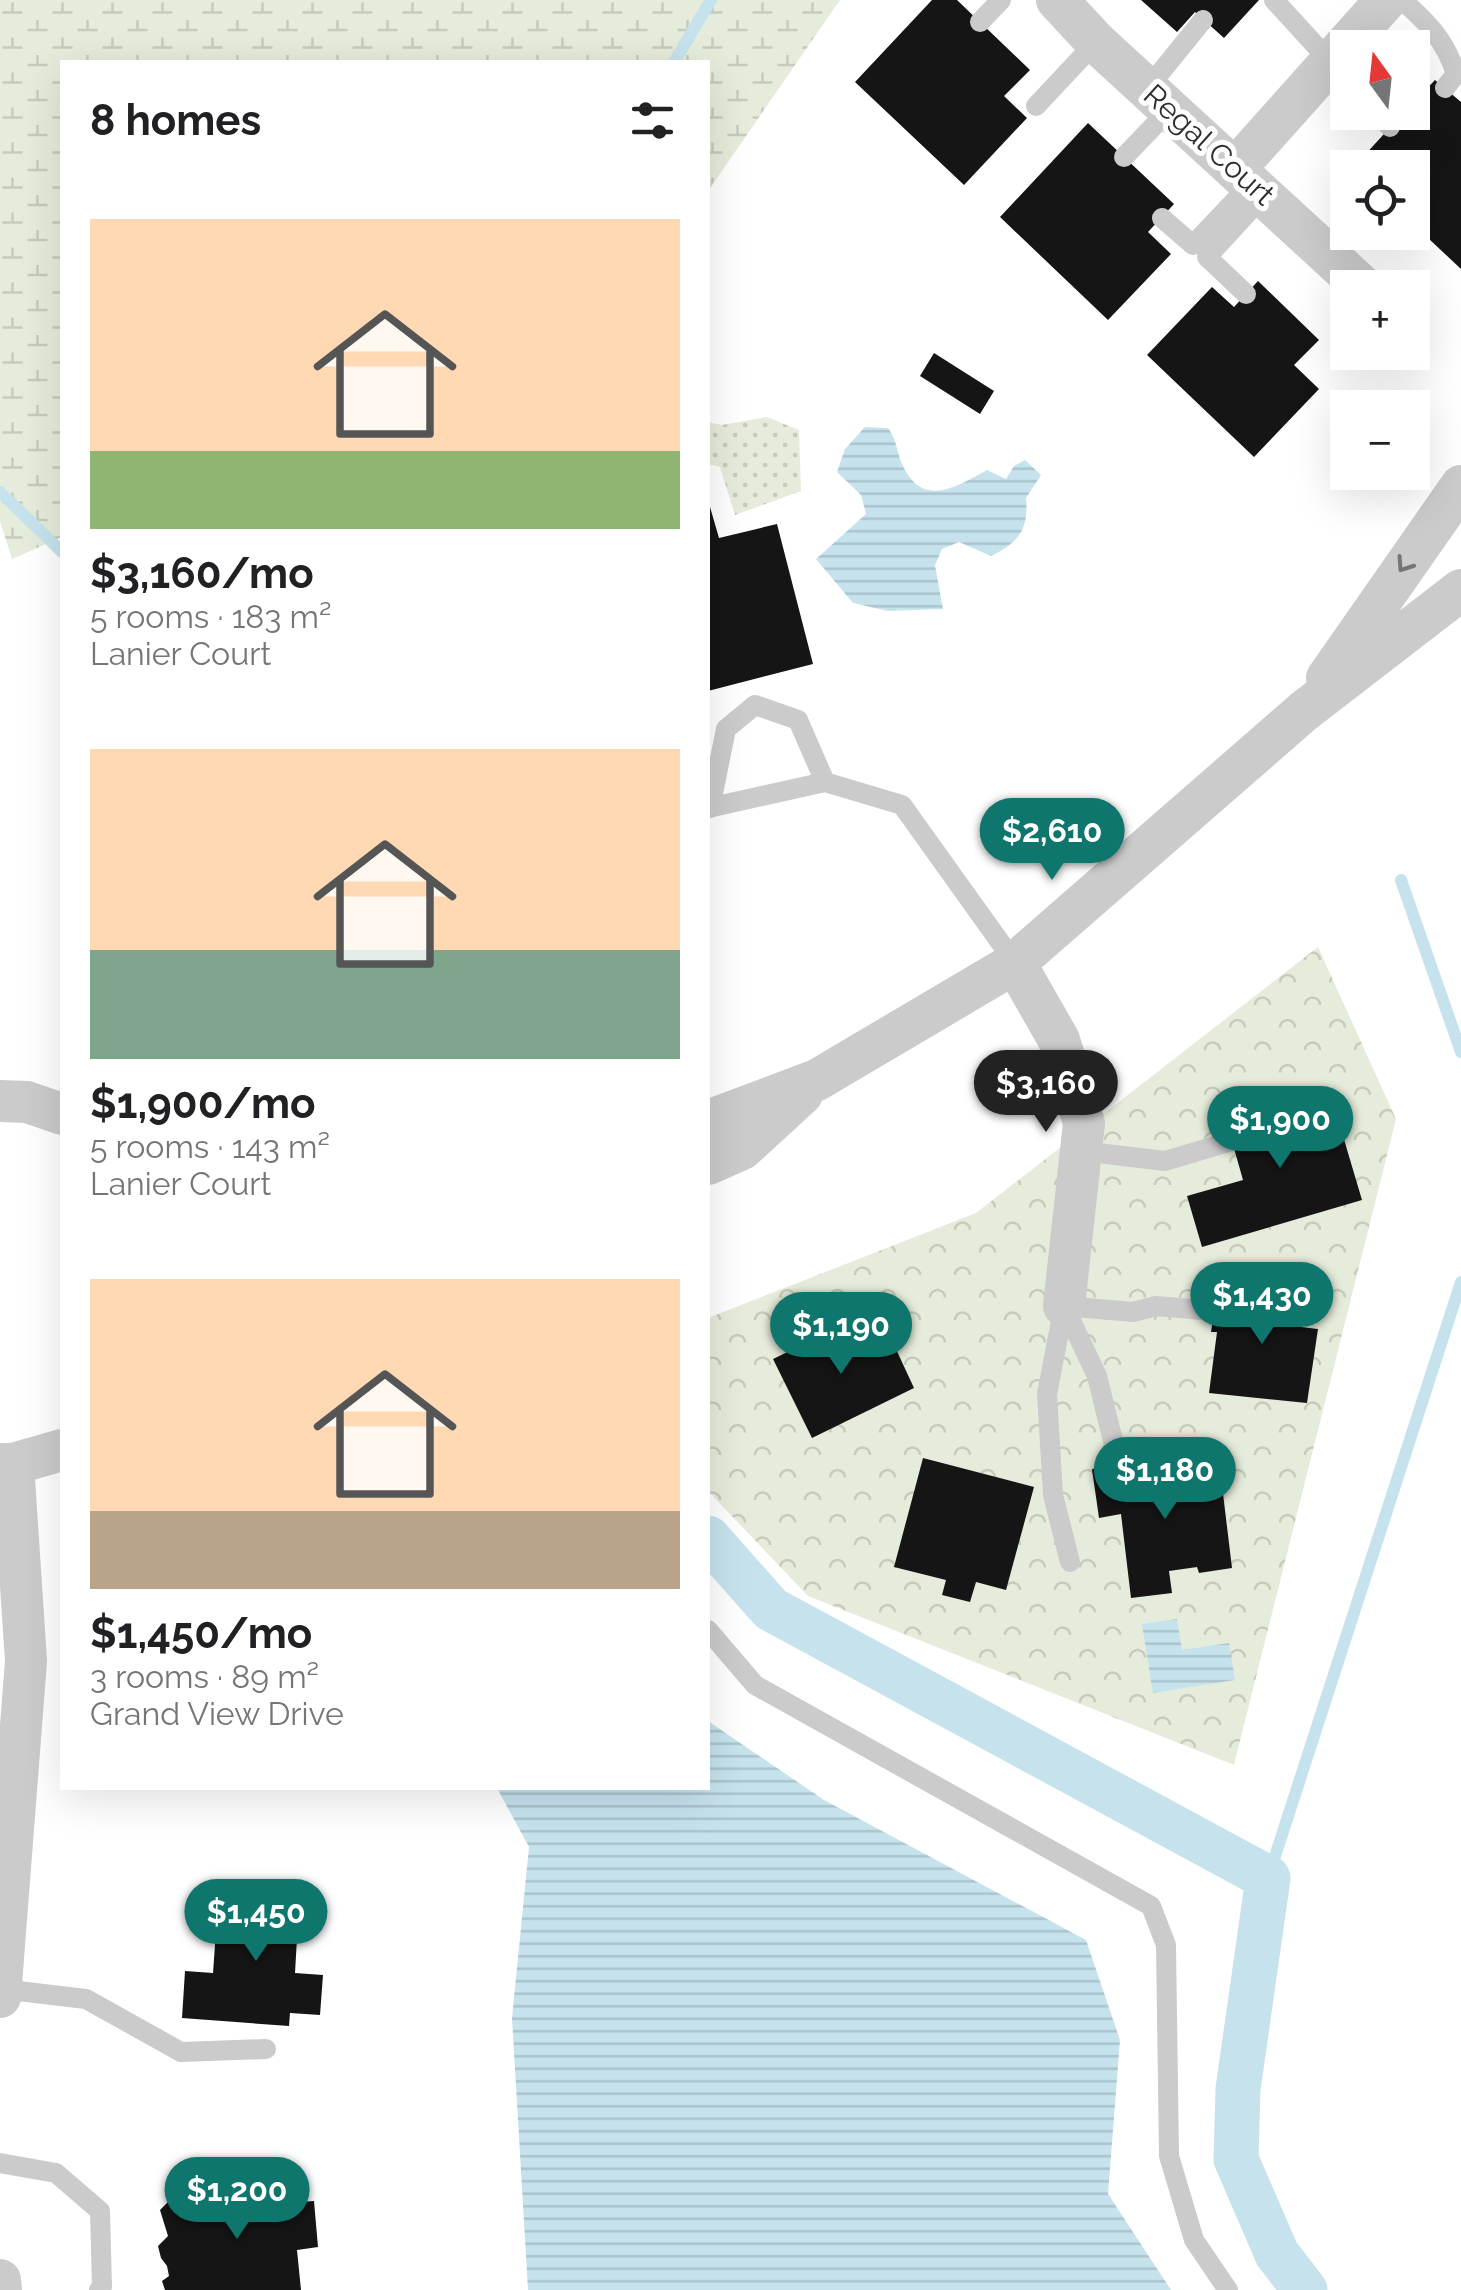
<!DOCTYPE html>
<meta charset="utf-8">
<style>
body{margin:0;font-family:Raleway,sans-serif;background:#f2f2f2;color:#202124;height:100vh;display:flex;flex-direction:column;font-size:38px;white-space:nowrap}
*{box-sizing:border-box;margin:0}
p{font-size:32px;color:#757577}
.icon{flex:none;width:55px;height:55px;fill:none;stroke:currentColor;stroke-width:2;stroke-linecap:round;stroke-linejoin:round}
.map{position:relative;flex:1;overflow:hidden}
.panel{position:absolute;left:60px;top:60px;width:650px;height:1730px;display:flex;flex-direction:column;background:#fff;border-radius:0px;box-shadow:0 10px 40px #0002}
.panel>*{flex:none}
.needle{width:65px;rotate:345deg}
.controls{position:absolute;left:1330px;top:30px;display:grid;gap:20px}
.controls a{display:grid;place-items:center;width:100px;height:100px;border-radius:0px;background:#fff;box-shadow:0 10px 40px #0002;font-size:50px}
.price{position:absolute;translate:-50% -85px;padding:0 22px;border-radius:35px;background:#0f766e;color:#fff;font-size:32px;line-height:65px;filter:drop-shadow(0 2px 5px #0008)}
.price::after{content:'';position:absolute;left:50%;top:60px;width:30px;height:22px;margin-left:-15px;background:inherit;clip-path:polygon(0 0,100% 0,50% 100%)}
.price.on{background:#222;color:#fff}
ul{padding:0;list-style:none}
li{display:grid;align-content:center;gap:20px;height:530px;padding:0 30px}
li span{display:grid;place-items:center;height:310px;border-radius:0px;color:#555}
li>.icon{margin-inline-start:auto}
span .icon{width:180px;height:180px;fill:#fffc;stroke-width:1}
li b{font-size:42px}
h2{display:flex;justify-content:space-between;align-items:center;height:120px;padding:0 30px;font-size:42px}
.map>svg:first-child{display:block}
</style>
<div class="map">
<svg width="1461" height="2290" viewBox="0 0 1461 2290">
<defs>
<pattern id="grass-dots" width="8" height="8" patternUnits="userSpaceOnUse" patternTransform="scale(2.5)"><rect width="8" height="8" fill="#e6ecdb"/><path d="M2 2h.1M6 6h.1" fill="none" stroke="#c6cbbc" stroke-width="1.8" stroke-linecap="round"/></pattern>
<pattern id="forest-crowns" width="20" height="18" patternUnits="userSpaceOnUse" patternTransform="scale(2.5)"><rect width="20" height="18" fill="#e6ecdb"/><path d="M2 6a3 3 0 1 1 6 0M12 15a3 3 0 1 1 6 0" fill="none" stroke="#c6cbbc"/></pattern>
<pattern id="wetland-marsh" width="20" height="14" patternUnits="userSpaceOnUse" patternTransform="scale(2.5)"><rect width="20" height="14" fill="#e6ecdb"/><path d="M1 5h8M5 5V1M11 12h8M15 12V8" fill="none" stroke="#c6cbbc"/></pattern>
<pattern id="water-rules" width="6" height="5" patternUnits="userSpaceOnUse" patternTransform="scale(2.5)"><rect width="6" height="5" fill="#c6e3ed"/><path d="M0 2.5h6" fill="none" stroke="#aac3cc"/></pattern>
</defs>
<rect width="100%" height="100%" fill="#fff"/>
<path fill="url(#grass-dots)" d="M767 417 799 430 801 491 735 515 720 467 708 464V422L722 425Z"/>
<path fill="url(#forest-crowns)" d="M1318 947 1396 1119 1234 1765 808 1596 708 1491V1318L976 1213Z"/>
<path fill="url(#wetland-marsh)" d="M0 0H840L708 191V62H62V537L12 559 0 521Z"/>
<g fill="url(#water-rules)">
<path d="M865 427 888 428C898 442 896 451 903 466 923 509 958 486 987 470L1006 479 1014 466 1025 460 1041 475 1026 498C1029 530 1018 543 991 556L959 542 942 549 935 565 943 609 888 611 853 603 816 559 866 514 861 495 837 472 845 449Z"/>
<path d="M1177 1619 1182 1650 1229 1643 1235 1680 1153 1693 1142 1624Z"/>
<path d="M708 1721 824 1800 1086 1940 1120 2040 1108 2194 1171 2290H528L512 2018 529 1847 497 1788H708Z"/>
</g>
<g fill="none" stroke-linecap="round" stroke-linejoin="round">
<g stroke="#c6e3ed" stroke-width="12">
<path d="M674 62 711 0"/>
<path d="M0 492 62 552"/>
<path d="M1401 880 1461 1052"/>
<path d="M1268 1878 1461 1282"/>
</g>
<path stroke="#c6e3ed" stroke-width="45" d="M708 1538 771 1609 1268 1878 1238 2089 1236 2159 1277 2254 1305 2290"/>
</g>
<g fill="#151515">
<path d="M932 0H957L1030 70 1004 96 1027 118 964 185 855 82Z"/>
<path d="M1141 0H1259L1224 38 1195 12 1177 32Z"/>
<path d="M1435 80 1461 102V269L1412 223V168H1353L1404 112H1412V104Z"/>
<path d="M1088 123 1174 204 1148 232 1171 254 1108 320 1000 217Z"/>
<path d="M1258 281 1319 340 1294 365 1319 389 1254 457 1147 355 1212 287 1234 307Z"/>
<path d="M934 353 994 391 980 414 920 376Z"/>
<path d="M708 500 719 538 777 524 813 664 708 691Z"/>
<path d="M1329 1089 1362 1200 1202 1247 1187 1196 1243 1180 1226 1120Z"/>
<path d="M1218 1288 1305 1297 1301 1327 1318 1329 1307 1403 1209 1393 1217 1332H1211Z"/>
<path d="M858 1318 877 1357 895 1347 914 1388 812 1438 773 1359Z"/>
<path d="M923 1458 1034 1487 1006 1590 976 1582 970 1602 942 1595 946 1580 894 1567Z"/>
<path d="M1157 1460 1159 1468 1192 1464 1195 1480 1221 1477 1232 1568 1199 1573 1197 1567 1169 1571 1172 1593 1131 1598 1121 1514 1099 1518 1092 1469Z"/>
<path d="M225 1894 314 1899 313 1910H317L315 1931H311V1939L297 1938 295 1973 323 1975 320 2015 290 2013 289 2026 182 2018 185 1971 213 1973 216 1931 207 1930 209 1906H224Z"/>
<path d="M287 2190 288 2203 314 2201 318 2247 297 2250 301 2290H165L162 2281 169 2276 167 2266 161 2258 158 2246 168 2236 160 2210 168 2202Z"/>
</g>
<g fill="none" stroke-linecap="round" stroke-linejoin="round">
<g stroke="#cbcbcb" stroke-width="20">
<path d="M1274 0 1348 81"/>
<path d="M1402 0C1428 23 1445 40 1456 74L1445 88"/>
<path d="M980 22 1001 0"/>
<path d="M1147 89 1203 20"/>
<path d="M1036 106 1096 42"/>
<path d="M1376 112 1390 127"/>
<path d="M1124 157 1170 109"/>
<path d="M1162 218 1193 245 1251 184"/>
<path d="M1246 294 1207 257 1264 195"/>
<path d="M708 808 825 782 902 805 1015 963"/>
<path d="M710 808 726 729 755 705 798 720 825 782"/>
<path d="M1081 1151 1165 1161 1232 1141"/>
<path d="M1064 1306 1047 1394 1053 1495 1070 1562"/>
<path d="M1064 1306 1097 1376 1119 1465"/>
<path d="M1064 1306 1133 1312 1156 1306 1214 1311"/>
<path d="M708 1630 755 1685 1151 1906 1166 1945 1169 2156 1194 2240 1228 2290"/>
<path d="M1 1989 86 1999 181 2052 266 2049"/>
<path d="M0 2163 56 2173 100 2211 102 2287 99 2290"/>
</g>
<g stroke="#cbcbcb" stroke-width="42">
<path d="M1057 0 1096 42 1364 288"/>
<path d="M1235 169 1386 0"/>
<path d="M1327 678 1461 486"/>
<path d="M1015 963 1059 1040 1084 1123 1064 1306"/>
<path d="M0 1101 27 1102 62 1114"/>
<path d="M708 1121 817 1080 1015 963 1304 711 1461 590"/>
<path d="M708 1164 742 1149 802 1094"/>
<path d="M0 1464H13L62 1450"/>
<path d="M0 1997 26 1661 13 1464"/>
<path d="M0 2280 1 2290"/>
</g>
</g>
<defs><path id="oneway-chevron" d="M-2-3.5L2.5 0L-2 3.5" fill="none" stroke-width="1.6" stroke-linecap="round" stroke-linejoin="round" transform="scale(2.5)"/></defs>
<use stroke="#757575" href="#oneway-chevron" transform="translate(1404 565) rotate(124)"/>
<g text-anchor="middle" stroke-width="10" stroke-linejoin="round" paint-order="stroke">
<g font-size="30" fill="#2e2e2e" stroke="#fff">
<text transform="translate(1209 145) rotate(42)" y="10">Regal Court</text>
</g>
</g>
</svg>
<div class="controls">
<a><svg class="needle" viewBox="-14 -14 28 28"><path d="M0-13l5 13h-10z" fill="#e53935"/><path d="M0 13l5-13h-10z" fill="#757577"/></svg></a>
<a><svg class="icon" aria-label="locate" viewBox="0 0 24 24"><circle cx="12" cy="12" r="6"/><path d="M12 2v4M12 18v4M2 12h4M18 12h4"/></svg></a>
<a>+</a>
<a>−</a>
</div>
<b class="price" style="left:1052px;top:883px">$2,610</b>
<b class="price on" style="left:1046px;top:1135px">$3,160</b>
<b class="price" style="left:1280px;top:1171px">$1,900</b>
<b class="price" style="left:1262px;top:1347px">$1,430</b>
<b class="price" style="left:841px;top:1377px">$1,190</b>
<b class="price" style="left:1165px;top:1522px">$1,180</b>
<b class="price" style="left:256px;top:1964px">$1,450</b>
<b class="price" style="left:237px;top:2242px">$1,200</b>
<section class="panel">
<h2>8 homes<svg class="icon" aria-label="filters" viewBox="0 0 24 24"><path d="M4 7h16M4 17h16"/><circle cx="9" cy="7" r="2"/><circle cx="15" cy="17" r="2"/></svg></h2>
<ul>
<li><span style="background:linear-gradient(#ffd9b3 75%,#8fb573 0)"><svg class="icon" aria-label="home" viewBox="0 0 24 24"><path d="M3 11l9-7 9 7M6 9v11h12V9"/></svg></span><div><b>$3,160/mo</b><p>5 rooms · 183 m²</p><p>Lanier Court</p></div></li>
<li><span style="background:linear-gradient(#ffd9b3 65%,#7fa58c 0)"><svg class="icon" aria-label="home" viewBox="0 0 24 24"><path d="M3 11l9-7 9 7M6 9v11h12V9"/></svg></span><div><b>$1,900/mo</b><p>5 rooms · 143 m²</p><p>Lanier Court</p></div></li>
<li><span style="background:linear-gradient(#ffd9b3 75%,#b9a48a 0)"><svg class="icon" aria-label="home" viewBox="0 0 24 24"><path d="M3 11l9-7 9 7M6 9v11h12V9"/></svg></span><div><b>$1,450/mo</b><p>3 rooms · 89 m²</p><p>Grand View Drive</p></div></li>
</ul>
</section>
</div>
